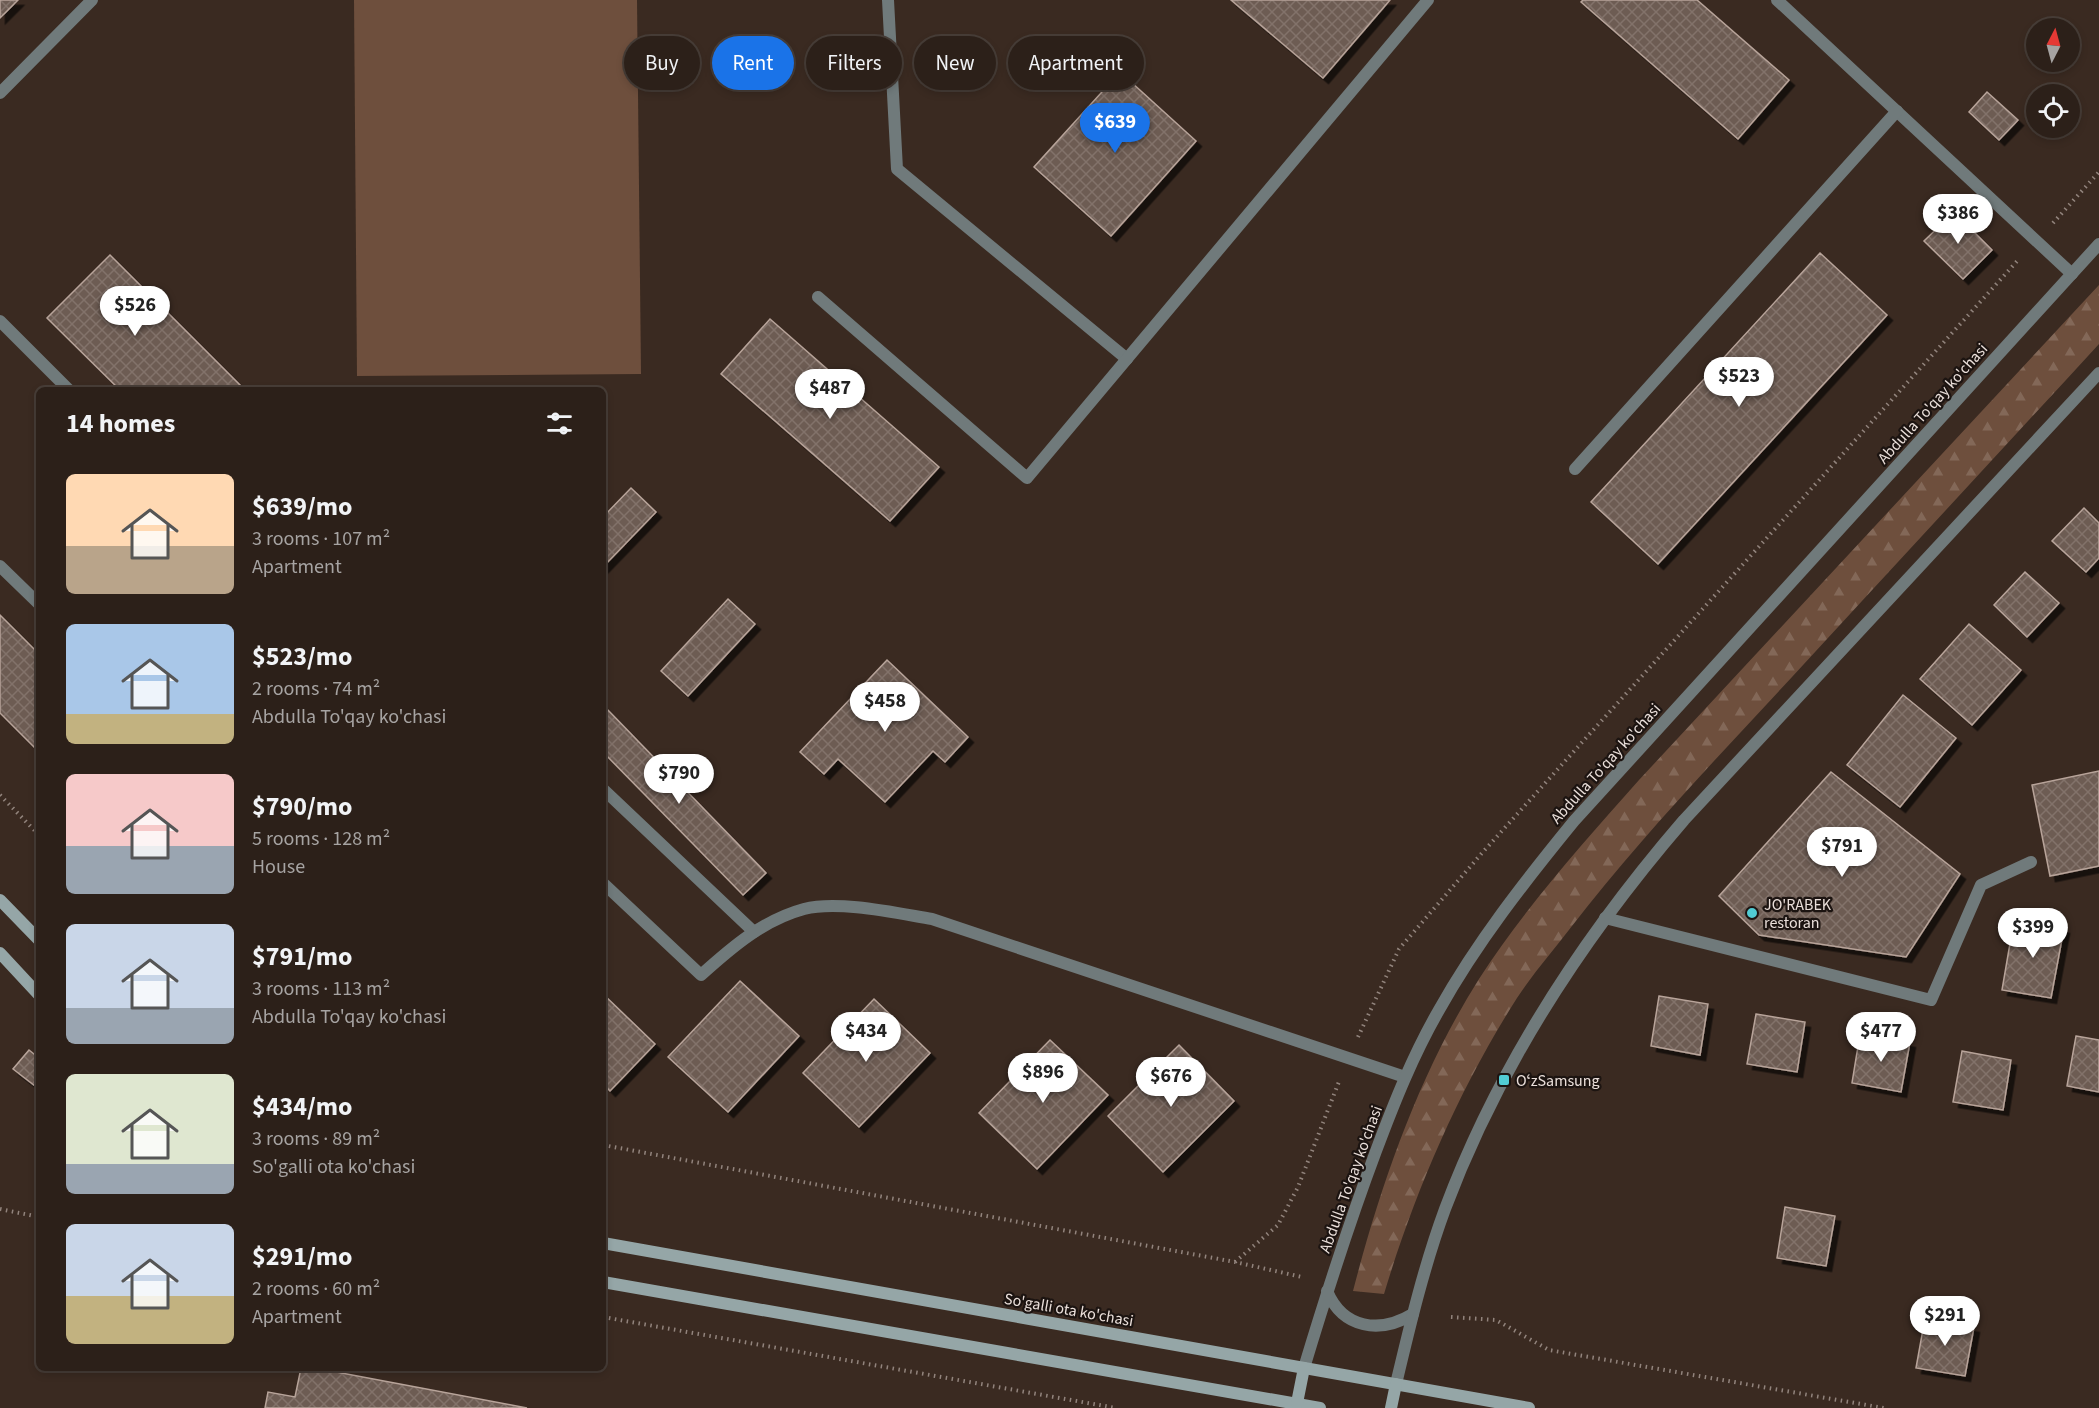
<!DOCTYPE html>
<meta charset="utf-8">
<style>
body{margin:0;font-family:"Source Sans 3",sans-serif;background:#382d26;color:#f1f3f6;height:100vh;display:flex;flex-direction:column;font-size:22px;white-space:nowrap}
*{box-sizing:border-box;margin:0}
p{font-size:20px;color:#a6a3a2}
.icon{flex:none;width:33px;height:33px;fill:none;stroke:currentColor;stroke-width:2;stroke-linecap:round;stroke-linejoin:round}
.map{position:relative;flex:1;overflow:hidden}
.panel{position:absolute;left:36px;top:387px;width:570px;height:984px;display:flex;flex-direction:column;background:#2c2019;border-radius:9px;box-shadow:0 3px 9px #0003,0 0 0 2px #483e38}
.panel>*{flex:none}
.hud{position:absolute;left:624px;top:36px;width:570px;height:54px;display:flex;gap:12px}
.needle{width:39px;rotate:6deg}
.fabs{position:absolute;left:2026px;top:18px;display:grid;gap:12px}
.fabs a{display:grid;place-items:center;width:54px;height:54px;border-radius:50%;background:#2c2019;box-shadow:0 3px 9px #0003,0 0 0 2px #483e38;font-size:30px}
.price{position:absolute;translate:-50% -51px;padding:0 14px;border-radius:21px;background:#fff;color:#222;font-size:20px;line-height:39px;filter:drop-shadow(0 2px 3px #0008)}
.price::after{content:'';position:absolute;left:50%;top:36px;width:18px;height:14px;margin-left:-9px;background:inherit;clip-path:polygon(0 0,100% 0,50% 100%)}
.price.selected{background:#1a73e8;color:#fff}
ul{padding:0;list-style:none}
li{display:flex;align-items:center;gap:18px;height:150px;padding:0 30px}
li span{display:grid;place-items:center;flex:none;width:168px;height:120px;border-radius:9px;color:#555}
li>.icon{margin-inline-start:auto}
span .icon{width:72px;height:72px;fill:#fffc;stroke-width:1}
li b{font-size:26px}
h2{display:flex;justify-content:space-between;align-items:center;height:72px;padding:0 30px;font-size:26px}
.pill{padding:0 21px;border-radius:27px;background:#2c2019;box-shadow:0 3px 9px #0003,0 0 0 2px #483e38;font-size:21px;line-height:54px}
.pill.selected{background:#1a73e8;color:#fff}
.map>svg:first-child{display:block}
</style>
<div class="map">
<svg width="2099" height="1408" viewBox="0 0 2099 1408">
<defs>
<pattern id="forest-firs" width="22" height="20" patternUnits="userSpaceOnUse" patternTransform="scale(1.5)"><rect width="22" height="20" fill="#6e4f3d"/><path d="M5 1l3.5 6h-7zM16 11l3.5 6h-7z" fill="#836858"/></pattern>
<pattern id="building-cross-hatch" width="8" height="8" patternUnits="userSpaceOnUse" patternTransform="scale(1.5)"><rect width="8" height="8" fill="#6d5b52"/><path d="M0 0l8 8M0 8l8-8" fill="none" stroke="#82726a"/></pattern>
<filter id="shadow"><feDropShadow dx="5.5" dy="5.5" stdDeviation="0" flood-color="#0009"/></filter>
</defs>
<rect width="100%" height="100%" fill="#3a2a21"/>
<path fill="url(#forest-firs)" d="M2099 285V344C1997 455 1894 566 1792 677 1717 758 1640 838 1572 926 1554 950 1534 972 1517 998 1459 1089 1415 1191 1384 1294L1353 1291C1381 1183 1419 1074 1479 979 1524 909 1583 843 1639 780Z"/>
<path fill="#6e4f3d" d="M354 0H637L641 374 357 376Z"/>
<g fill="url(#building-cross-hatch)" stroke="#b8a49a" stroke-width="1.5" filter="url(#shadow)">
<path d="M0 0H18L0 18Z"/>
<path d="M1231 0H1390L1323 78Z"/>
<path d="M1583 0H1697L1789 80 1738 139 1581 2Z"/>
<path d="M1120 72 1196 141 1111 236 1034 167Z"/>
<path d="M1987 92 2018 120 1999 140 1969 112Z"/>
<path d="M1954 212 1992 250 1963 279 1924 241Z"/>
<path d="M1820 253 1887 315 1658 564 1591 502Z"/>
<path d="M110 255 245 390H120L47 318Z"/>
<path d="M770 319 939 467 890 521 721 374Z"/>
<path d="M631 488 656 512 603 567V517Z"/>
<path d="M2084 508 2099 523V558L2086 572 2052 541Z"/>
<path d="M2025 572 2059 603 2027 637 1994 605Z"/>
<path d="M728 599 755 624 688 696 661 671Z"/>
<path d="M0 615 39 654V752L0 713Z"/>
<path d="M1969 624 2021 670 1972 725 1920 679Z"/>
<path d="M887 660 968 737 945 762 933 751 885 802 838 759 824 774 800 752Z"/>
<path d="M1903 695 1956 738 1900 807 1847 765Z"/>
<path d="M603 705 766 873 743 895 603 752Z"/>
<path d="M2099 771V866L2050 876 2032 785Z"/>
<path d="M1831 772 1960 874 1906 957 1759 935 1719 896Z"/>
<path d="M2014 920 2064 928 2051 998 2002 990Z"/>
<path d="M740 981 799 1036 728 1112 668 1057Z"/>
<path d="M603 994 655 1044 610 1091 603 1084Z"/>
<path d="M1659 996 1708 1004 1700 1055 1651 1046Z"/>
<path d="M874 999 930 1053 859 1127 803 1073Z"/>
<path d="M1756 1014 1805 1022 1797 1072 1747 1064Z"/>
<path d="M1860 1034 1910 1042 1901 1092 1852 1083Z"/>
<path d="M2076 1036 2099 1040V1092L2067 1086Z"/>
<path d="M1050 1040 1108 1095 1037 1169 979 1113Z"/>
<path d="M1179 1045 1234 1101 1163 1172 1108 1116Z"/>
<path d="M29 1050 39 1058V1089L13 1069Z"/>
<path d="M1962 1051 2011 1060 2003 1110 1953 1102Z"/>
<path d="M1785 1207 1835 1216 1826 1266 1777 1258Z"/>
<path d="M1925 1318 1974 1327 1965 1376 1916 1368Z"/>
<path d="M301 1368H315L527 1408H265L268 1392 295 1397Z"/>
</g>
<g fill="none" stroke-linecap="round" stroke-linejoin="round">
<g stroke="#92847d" stroke-width="4" stroke-dasharray="1.5 4.5" stroke-linecap="butt">
<path d="M2053 223 2099 172"/>
<path d="M0 795 39 835"/>
<path d="M1358 1037 1399 949 1482 853 2019 259"/>
<path d="M603 1145 1235 1262 1302 1277"/>
<path d="M0 1209 39 1217"/>
<path d="M1235 1262 1278 1225 1298 1187 1340 1079"/>
<path d="M603 1317 1116 1408"/>
<path d="M1451 1317 1496 1320 1549 1350 1884 1408"/>
</g>
<g stroke="#707a7b" stroke-width="12">
<path d="M888 0 897 169 1127 359"/>
<path d="M1777 0 2072 274"/>
<path d="M0 93 92 0"/>
<path d="M818 297 1027 478 1428 0"/>
<path d="M0 321 69 390"/>
<path d="M1575 469 1897 111"/>
<path d="M0 566 39 604"/>
<path d="M603 789 754 932"/>
<path d="M603 883 701 975C731 948 763 920 804 909 838 900 896 913 932 919L1405 1077"/>
<path d="M1605 918 1931 1000 1981 885 2031 862"/>
</g>
<g stroke="#707a7b" stroke-width="12">
<path d="M1327 1291C1343 1329 1380 1334 1413 1314"/>
<path d="M1304 1368C1326 1295 1349 1223 1376 1151 1394 1103 1413 1055 1439 1010 1477 942 1525 881 1574 821L2099 244"/>
<path d="M1396 1384C1410 1325 1424 1266 1445 1209 1499 1065 1584 936 1684 820L2099 373"/>
</g>
<g stroke="#95a6a7" stroke-width="12">
<path d="M0 900 39 940"/>
<path d="M0 953 39 995"/>
<path d="M603 1243 1529 1408"/>
<path d="M603 1282 1320 1408"/>
<path d="M1297 1403 1304 1368"/>
<path d="M1391 1408 1396 1384"/>
</g>
</g>
<g fill="#51ccd4" stroke="#1c1411" stroke-width="2">
<circle cx="1752" cy="913" r="6"/>
<rect x="1498" y="1074" width="12" height="12" rx="3"/>
</g>
<g text-anchor="middle" stroke-width="4.5" stroke-linejoin="round" paint-order="stroke">
<g font-size="16" fill="#eadfda" stroke="#1c1411">
<text transform="translate(1932 403) rotate(-48)" y="6">Abdulla To'qay ko'chasi</text>
<text transform="translate(1605 763) rotate(-48)" y="6">Abdulla To'qay ko'chasi</text>
<text transform="translate(1350 1179) rotate(-70)" y="6">Abdulla To'qay ko'chasi</text>
<text transform="translate(1069 1309) rotate(10)" y="6">So'galli ota ko'chasi</text>
</g>
<g font-size="16" fill="#eadfda" stroke="#1c1411" text-anchor="start">
<text x="1764" y="910">JO'RABEK<tspan x="1764" dy="18">restoran</tspan></text>
<text x="1516" y="1086">OʻzSamsung</text>
</g>
</g>
</svg>
<div class="fabs">
<a><svg class="needle" viewBox="-14 -14 28 28"><path d="M0-13l5 13h-10z" fill="#e53935"/><path d="M0 13l5-13h-10z" fill="#a6a3a2"/></svg></a>
<a><svg class="icon" aria-label="locate" viewBox="0 0 24 24"><circle cx="12" cy="12" r="6"/><path d="M12 2v4M12 18v4M2 12h4M18 12h4"/></svg></a>
</div>
<b class="price selected" style="left:1115px;top:154px">$639</b>
<b class="price" style="left:1958px;top:245px">$386</b>
<b class="price" style="left:135px;top:337px">$526</b>
<b class="price" style="left:1739px;top:408px">$523</b>
<b class="price" style="left:830px;top:420px">$487</b>
<b class="price" style="left:885px;top:733px">$458</b>
<b class="price" style="left:679px;top:805px">$790</b>
<b class="price" style="left:1842px;top:878px">$791</b>
<b class="price" style="left:2033px;top:959px">$399</b>
<b class="price" style="left:866px;top:1063px">$434</b>
<b class="price" style="left:1881px;top:1063px">$477</b>
<b class="price" style="left:1043px;top:1104px">$896</b>
<b class="price" style="left:1171px;top:1108px">$676</b>
<b class="price" style="left:1945px;top:1347px">$291</b>
<div class="hud">
<a class="pill">Buy</a>
<a class="pill selected">Rent</a>
<a class="pill">Filters</a>
<a class="pill">New</a>
<a class="pill">Apartment</a>
</div>
<section class="panel">
<h2>14 homes<svg class="icon" aria-label="filters" viewBox="0 0 24 24"><path d="M4 7h16M4 17h16"/><circle cx="9" cy="7" r="2"/><circle cx="15" cy="17" r="2"/></svg></h2>
<ul>
<li><span style="background:linear-gradient(#ffd9b3 60%,#b9a48a 0)"><svg class="icon" aria-label="home" viewBox="0 0 24 24"><path d="M3 11l9-7 9 7M6 9v11h12V9"/></svg></span><div><b>$639/mo</b><p>3 rooms · 107 m²</p><p>Apartment</p></div></li>
<li><span style="background:linear-gradient(#a9c7e8 75%,#c2b280 0)"><svg class="icon" aria-label="home" viewBox="0 0 24 24"><path d="M3 11l9-7 9 7M6 9v11h12V9"/></svg></span><div><b>$523/mo</b><p>2 rooms · 74 m²</p><p>Abdulla To'qay ko'chasi</p></div></li>
<li><span style="background:linear-gradient(#f6c9c9 60%,#9aa5b1 0)"><svg class="icon" aria-label="home" viewBox="0 0 24 24"><path d="M3 11l9-7 9 7M6 9v11h12V9"/></svg></span><div><b>$790/mo</b><p>5 rooms · 128 m²</p><p>House</p></div></li>
<li><span style="background:linear-gradient(#c9d6e8 70%,#9aa5b1 0)"><svg class="icon" aria-label="home" viewBox="0 0 24 24"><path d="M3 11l9-7 9 7M6 9v11h12V9"/></svg></span><div><b>$791/mo</b><p>3 rooms · 113 m²</p><p>Abdulla To'qay ko'chasi</p></div></li>
<li><span style="background:linear-gradient(#dfe7d0 75%,#9aa5b1 0)"><svg class="icon" aria-label="home" viewBox="0 0 24 24"><path d="M3 11l9-7 9 7M6 9v11h12V9"/></svg></span><div><b>$434/mo</b><p>3 rooms · 89 m²</p><p>So'galli ota ko'chasi</p></div></li>
<li><span style="background:linear-gradient(#c9d6e8 60%,#c2b280 0)"><svg class="icon" aria-label="home" viewBox="0 0 24 24"><path d="M3 11l9-7 9 7M6 9v11h12V9"/></svg></span><div><b>$291/mo</b><p>2 rooms · 60 m²</p><p>Apartment</p></div></li>
</ul>
</section>
</div>
